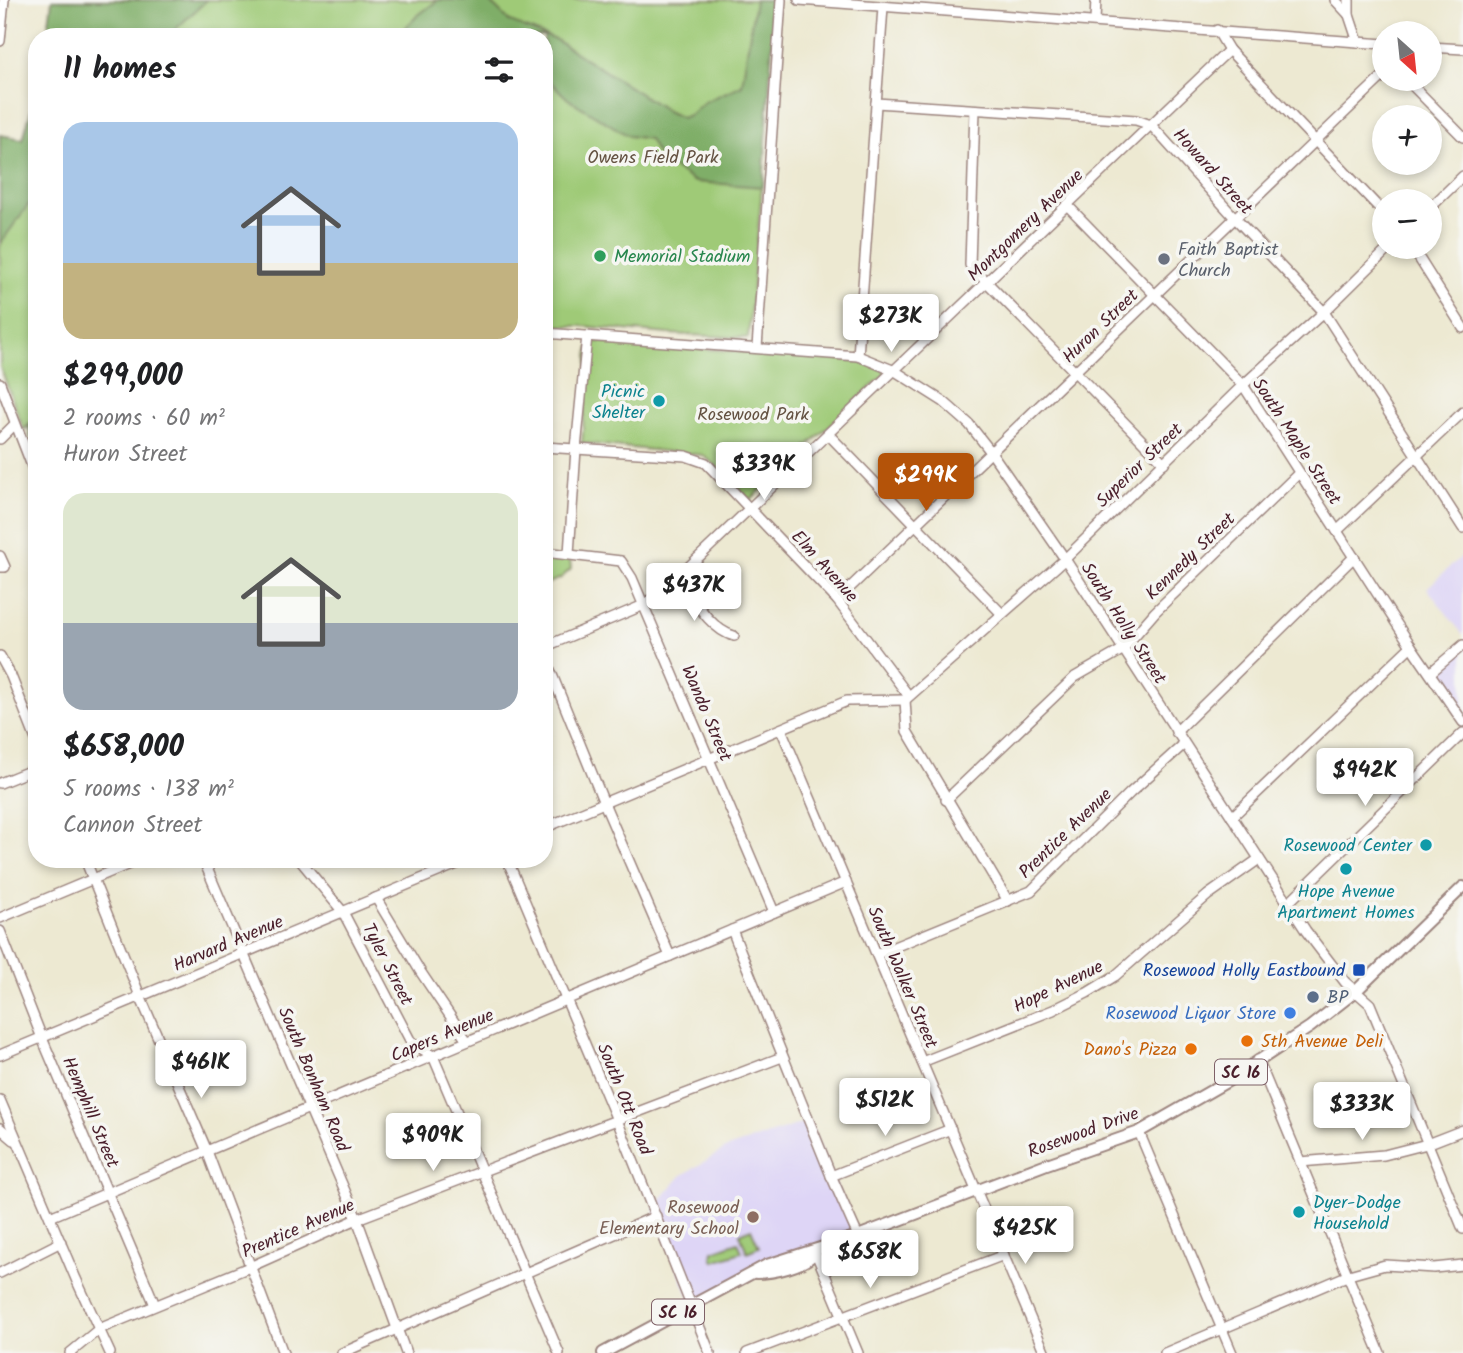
<!DOCTYPE html>
<meta charset="utf-8">
<style>
body{margin:0;font-family:Kalam,sans-serif;background:#f6f6f6;color:#202124;height:100vh;display:flex;flex-direction:column;font-size:26px;white-space:nowrap}
*{box-sizing:border-box;margin:0}
p{font-size:23px;color:#757577}
.icon{flex:none;width:38px;height:38px;fill:none;stroke:currentColor;stroke-width:2;stroke-linecap:round;stroke-linejoin:round}
.map{position:relative;flex:1;overflow:hidden}
.details{position:absolute;left:28px;top:28px;width:525px;height:840px;display:flex;flex-direction:column;background:#fff;border-radius:28px;box-shadow:0 4px 10px #0003}
.details>*{flex:none}
.needle{width:46px;rotate:153deg}
.buttons{position:absolute;left:1372px;top:21px;display:grid;gap:14px}
.buttons a{display:grid;place-items:center;width:70px;height:70px;border-radius:50%;background:#fff;box-shadow:0 4px 10px #0003;font-size:35px}
.price{position:absolute;translate:-50% -60px;padding:0 16px;border-radius:7px;background:#fff;color:#222;font-size:23px;line-height:46px;filter:drop-shadow(0 2px 4px #0008)}
.price::after{content:'';position:absolute;left:50%;top:42px;width:21px;height:16px;margin-left:-10px;background:inherit;clip-path:polygon(0 0,100% 0,50% 100%)}
.price.on{background:#b45309;color:#fff}
ul{padding:0;list-style:none}
li{display:grid;align-content:center;gap:14px;height:371px;padding:0 35px}
li span{display:grid;place-items:center;height:217px;border-radius:21px;color:#555}
li>.icon{margin-inline-start:auto}
span .icon{width:126px;height:126px;fill:#fffc;stroke-width:1}
li b{font-size:30px}
h2{display:flex;justify-content:space-between;align-items:center;height:84px;padding:0 35px;font-size:30px}
.map>svg:first-child{display:block}
</style>
<div class="map">
<svg width="1463" height="1353" viewBox="0 0 1463 1353">
<rect width="100%" height="100%" fill="#f6f6f2"/>
<filter id="ink" filterUnits="userSpaceOnUse"><feTurbulence type="fractalNoise" baseFrequency=".0143" numOctaves="2"/><feDisplacementMap in="SourceGraphic" scale="14" xChannelSelector="R" yChannelSelector="G"/><feConvolveMatrix kernelMatrix="1 2 1 2 8 2 1 2 1" color-interpolation-filters="sRGB"/></filter>
<filter id="wash" filterUnits="userSpaceOnUse"><feTurbulence type="fractalNoise" baseFrequency=".00686" numOctaves="4" result="noise"/><feDisplacementMap in="SourceGraphic" scale="28" xChannelSelector="R" yChannelSelector="G"/><feGaussianBlur stdDeviation="1.57" result="paint"/><feColorMatrix in="noise" values="0 0 0 0 0 0 0 0 0 0 0 0 0 0 0 0 0 1.4 0 .05"/><feComposite in="paint" operator="in"/></filter>
<g filter="url(#wash)">
<rect width="100%" height="100%" fill="#ede9d2"/>
<g fill="#ded5f6">
<path d="M1463 555V635L1427 588Z"/>
<path d="M1463 645V711L1436 669Z"/>
<path d="M809 1121 858 1236 815 1251 692 1305 653 1208 681 1176 727 1148Z"/>
</g>
<g fill="#9fca77" stroke="#747451" stroke-width="2">
<path d="M95 0H769L763 108 761 199 748 338 668 334 581 326H544V37H83Z"/>
<path d="M37 145V416L24 430 0 367V247L21 182Z"/>
<path d="M592 341 833 358 867 363 884 370 885 374 750 500 713 463 702 455 582 443 589 347Z"/>
<path d="M544 556 570 559 571 569 561 578 544 585Z"/>
<path d="M751 1229 759 1247 747 1252 740 1234Z"/>
<path d="M738 1242 742 1252 714 1261 712 1257 713 1251Z"/>
</g>
<g fill="#7fae68" stroke="#64664a" stroke-width="2">
<path d="M52 0H207L167 37H47Z"/>
<path d="M438 0H488L510 22 556 40 669 112 682 118 691 114 704 102 742 85 755 0H775L763 187 695 182 659 158 649 139 629 136 568 99 544 76V37H396L417 16Z"/>
<path d="M37 90V193L0 244V135L23 139Z"/>
<path d="M37 419V465L28 426Z"/>
</g>
</g>
<g filter="url(#ink)">
<g fill="none" stroke-linecap="round" stroke-linejoin="round">
<g stroke="#9c847e" stroke-width="12">
<g id="minor">
<path d="M799 0 1384 44"/>
<path d="M1335 0 1349 15"/>
<path d="M1349 0V15L1358 42"/>
<path d="M1095 21 1096 0"/>
<path d="M1217 30 1229 50 1384 213"/>
<path d="M0 41 4 0"/>
<path d="M1430 47 1463 49"/>
<path d="M1406 79 1463 137"/>
<path d="M876 103 1136 120 1151 125 1235 218 1324 312 1463 528"/>
<path d="M975 110 970 265 1164 463"/>
<path d="M1068 206 1243 385 1411 646 1463 722"/>
<path d="M1430 208 1463 176"/>
<path d="M1412 247 1463 328"/>
<path d="M544 333 858 356 895 371 944 402 969 424 991 452 1065 559 1306 931 1345 982 1370 1004 1463 1229"/>
<path d="M757 348 781 0"/>
<path d="M858 356 883 7"/>
<path d="M0 383 37 479"/>
<path d="M829 435 1002 614"/>
<path d="M0 439 15 424"/>
<path d="M544 447 686 456 706 463 837 600 908 695"/>
<path d="M1337 531 1463 412"/>
<path d="M544 552 621 561 632 578 774 912"/>
<path d="M569 554 576 449 587 336"/>
<path d="M0 556 5 567H0"/>
<path d="M678 577C693 597 709 629 734 636"/>
<path d="M837 600 1384 75"/>
<path d="M544 647 644 605 678 577 1229 50"/>
<path d="M544 655 604 803 670 956"/>
<path d="M0 656 11 676 37 742"/>
<path d="M1430 673 1463 645"/>
<path d="M905 700 1065 559 1243 385 1324 312 1390 247"/>
<path d="M905 700 907 731 1008 901"/>
<path d="M781 729 1045 1353"/>
<path d="M1176 732 1354 557"/>
<path d="M0 783 37 768"/>
<path d="M946 800 1075 677 1122 650 1155 612 1299 473"/>
<path d="M1232 817 1411 646"/>
<path d="M544 828 847 701 905 700"/>
<path d="M85 859 140 996 207 1151 283 1353"/>
<path d="M203 859 357 1219 406 1353"/>
<path d="M299 859 343 912 411 1042 433 1056 559 1353"/>
<path d="M507 859 617 1120 710 1353"/>
<path d="M376 898 420 971 467 1041"/>
<path d="M1288 903 1463 733"/>
<path d="M0 918 141 859"/>
<path d="M732 930 830 1173 858 1236"/>
<path d="M0 931 42 1038 155 1305"/>
<path d="M877 954 1031 891 1130 793 1184 744"/>
<path d="M0 1055 469 859"/>
<path d="M1258 1060 1380 1353"/>
<path d="M922 1062 1053 1010 1087 993 1115 976 1208 895 1259 859"/>
<path d="M0 1100 76 1279 110 1353"/>
<path d="M0 1128 14 1140"/>
<path d="M1139 1132 1232 1353"/>
<path d="M1300 1162 1384 1155 1427 1144 1463 1130"/>
<path d="M831 1176 951 1129"/>
<path d="M50 1217 846 882"/>
<path d="M815 1251 858 1353"/>
<path d="M0 1273 61 1242"/>
<path d="M70 1353 99 1329 252 1266 357 1219 782 1057"/>
<path d="M342 1353 656 1216"/>
<path d="M747 1353 1004 1255"/>
<path d="M1165 1353 1349 1275 1385 1265 1434 1268 1463 1265"/>
</g>
</g>
<g stroke="#9c847e" stroke-width="14">
<g id="major">
<path d="M756 1273C772 1273 806 1266 815 1252"/>
<path d="M603 1353 767 1265 858 1236 1044 1165 1139 1132 1228 1081 1310 1027 1356 991 1463 887"/>
</g>
</g>
<use href="#minor" stroke="#fff" stroke-width="9"/>
<use href="#major" stroke="#fff" stroke-width="10"/>
</g>
</g>
<circle fill="#2e9e5b" stroke="#f6f6f2" stroke-width="2.5" cx="600" cy="256" r="7"/>
<circle fill="#6b7280" stroke="#f6f6f2" stroke-width="2.5" cx="1164" cy="259" r="7"/>
<g fill="#0f9aa8" stroke="#f6f6f2" stroke-width="2.5">
<circle cx="659" cy="401" r="7"/>
<circle cx="1426" cy="845" r="7"/>
<circle cx="1346" cy="869" r="7"/>
<circle cx="1299" cy="1212" r="7"/>
</g>
<rect fill="#1a4fb4" stroke="#f6f6f2" stroke-width="2.5" x="1352" y="963" width="14" height="14" rx="3.5"/>
<circle fill="#5c6f8a" stroke="#f6f6f2" stroke-width="2.5" cx="1313" cy="997" r="7"/>
<circle fill="#3f7fe0" stroke="#f6f6f2" stroke-width="2.5" cx="1290" cy="1013" r="7"/>
<g fill="#e8710a" stroke="#f6f6f2" stroke-width="2.5">
<circle cx="1247" cy="1041" r="7"/>
<circle cx="1191" cy="1049" r="7"/>
</g>
<circle fill="#8d6e63" stroke="#f6f6f2" stroke-width="2.5" cx="753" cy="1217" r="7"/>
<g text-anchor="middle" stroke-width="7" stroke-linejoin="round" paint-order="stroke">
<g fill="#f6f6f2" stroke="#7e6067" stroke-width="2">
<rect x="1215" y="1059.5" width="52" height="25" rx="5"/>
<rect x="652" y="1299.5" width="52" height="25" rx="5"/>
</g>
<g font-size="16" font-weight="bold" fill="#4a1f2b">
<text x="1241" y="1078">SC 16</text>
<text x="678" y="1318">SC 16</text>
</g>
<g font-size="18" fill="#645242" stroke="#f6f6f2">
<text x="653" y="163">Owens Field Park</text>
<text x="753" y="420">Rosewood Park</text>
</g>
<g font-size="18" fill="#4a1f2b" stroke="#f6f6f2">
<text transform="translate(1213 171) rotate(48)" y="6">Howard Street</text>
<text transform="translate(1025 225) rotate(-44)" y="6">Montgomery Avenue</text>
<text transform="translate(1100 326) rotate(-44)" y="6">Huron Street</text>
<text transform="translate(1297 441) rotate(57)" y="6">South Maple Street</text>
<text transform="translate(1139 465) rotate(-44)" y="6">Superior Street</text>
<text transform="translate(1190 556) rotate(-44)" y="6">Kennedy Street</text>
<text transform="translate(825 566) rotate(48)" y="6">Elm Avenue</text>
<text transform="translate(1124 623) rotate(57)" y="6">South Holly Street</text>
<text transform="translate(707 713) rotate(67)" y="6">Wando Street</text>
<text transform="translate(1065 833) rotate(-44)" y="6">Prentice Avenue</text>
<text transform="translate(228 943) rotate(-23)" y="6">Harvard Avenue</text>
<text transform="translate(388 964) rotate(63)" y="6">Tyler Street</text>
<text transform="translate(903 977) rotate(67)" y="6">South Walker Street</text>
<text transform="translate(1058 986) rotate(-26)" y="6">Hope Avenue</text>
<text transform="translate(442 1035) rotate(-23)" y="6">Capers Avenue</text>
<text transform="translate(314 1079) rotate(67)" y="6">South Bonham Road</text>
<text transform="translate(625 1099) rotate(68)" y="6">South Ott Road</text>
<text transform="translate(91 1112) rotate(67)" y="6">Hemphill Street</text>
<text transform="translate(1083 1132) rotate(-20)" y="6">Rosewood Drive</text>
<text transform="translate(298 1228) rotate(-24)" y="6">Prentice Avenue</text>
</g>
<g font-size="18" fill="#5b616d" stroke="#f6f6f2" text-anchor="start">
<text x="1178" y="255">Faith Baptist<tspan x="1178" dy="21">Church</tspan></text>
</g>
<g font-size="18" fill="#27864d" stroke="#f6f6f2" text-anchor="start">
<text x="614" y="262">Memorial Stadium</text>
</g>
<g font-size="18" fill="#0d838f" stroke="#f6f6f2" text-anchor="end">
<text x="645" y="397">Picnic<tspan x="645" dy="21">Shelter</tspan></text>
<text x="1412" y="851">Rosewood Center</text>
<text x="1346" y="897" text-anchor="middle">Hope Avenue<tspan x="1346" dy="21">Apartment Homes</tspan></text>
<text x="1313" y="1208" text-anchor="start">Dyer-Dodge<tspan x="1313" dy="21">Household</tspan></text>
</g>
<g font-size="18" fill="#164399" stroke="#f6f6f2" text-anchor="end">
<text x="1345" y="976">Rosewood Holly Eastbound</text>
</g>
<g font-size="18" fill="#4e5e75" stroke="#f6f6f2" text-anchor="start">
<text x="1327" y="1003">BP</text>
</g>
<g font-size="18" fill="#366cbe" stroke="#f6f6f2" text-anchor="end">
<text x="1276" y="1019">Rosewood Liquor Store</text>
</g>
<g font-size="18" fill="#c56008" stroke="#f6f6f2" text-anchor="start">
<text x="1261" y="1047">5th Avenue Deli</text>
<text x="1177" y="1055" text-anchor="end">Dano's Pizza</text>
</g>
<g font-size="18" fill="#785e54" stroke="#f6f6f2" text-anchor="end">
<text x="739" y="1213">Rosewood<tspan x="739" dy="21">Elementary School</tspan></text>
</g>
</g>
</svg>
<div class="buttons">
<a><svg class="needle" viewBox="-14 -14 28 28"><path d="M0-13l5 13h-10z" fill="#e53935"/><path d="M0 13l5-13h-10z" fill="#757577"/></svg></a>
<a>+</a>
<a>−</a>
</div>
<b class="price" style="left:891px;top:354px">$273K</b>
<b class="price" style="left:764px;top:502px">$339K</b>
<b class="price on" style="left:926px;top:513px">$299K</b>
<b class="price" style="left:694px;top:623px">$437K</b>
<b class="price" style="left:1365px;top:808px">$942K</b>
<b class="price" style="left:201px;top:1100px">$461K</b>
<b class="price" style="left:885px;top:1138px">$512K</b>
<b class="price" style="left:1362px;top:1142px">$333K</b>
<b class="price" style="left:433px;top:1173px">$909K</b>
<b class="price" style="left:1025px;top:1266px">$425K</b>
<b class="price" style="left:870px;top:1290px">$658K</b>
<section class="details">
<h2>11 homes<svg class="icon" aria-label="filters" viewBox="0 0 24 24"><path d="M4 7h16M4 17h16"/><circle cx="9" cy="7" r="2"/><circle cx="15" cy="17" r="2"/></svg></h2>
<ul>
<li><span style="background:linear-gradient(#a9c7e8 65%,#c2b280 0)"><svg class="icon" aria-label="home" viewBox="0 0 24 24"><path d="M3 11l9-7 9 7M6 9v11h12V9"/></svg></span><div><b>$299,000</b><p>2 rooms · 60 m²</p><p>Huron Street</p></div></li>
<li><span style="background:linear-gradient(#dfe7d0 60%,#9aa5b1 0)"><svg class="icon" aria-label="home" viewBox="0 0 24 24"><path d="M3 11l9-7 9 7M6 9v11h12V9"/></svg></span><div><b>$658,000</b><p>5 rooms · 138 m²</p><p>Cannon Street</p></div></li>
</ul>
</section>
</div>
